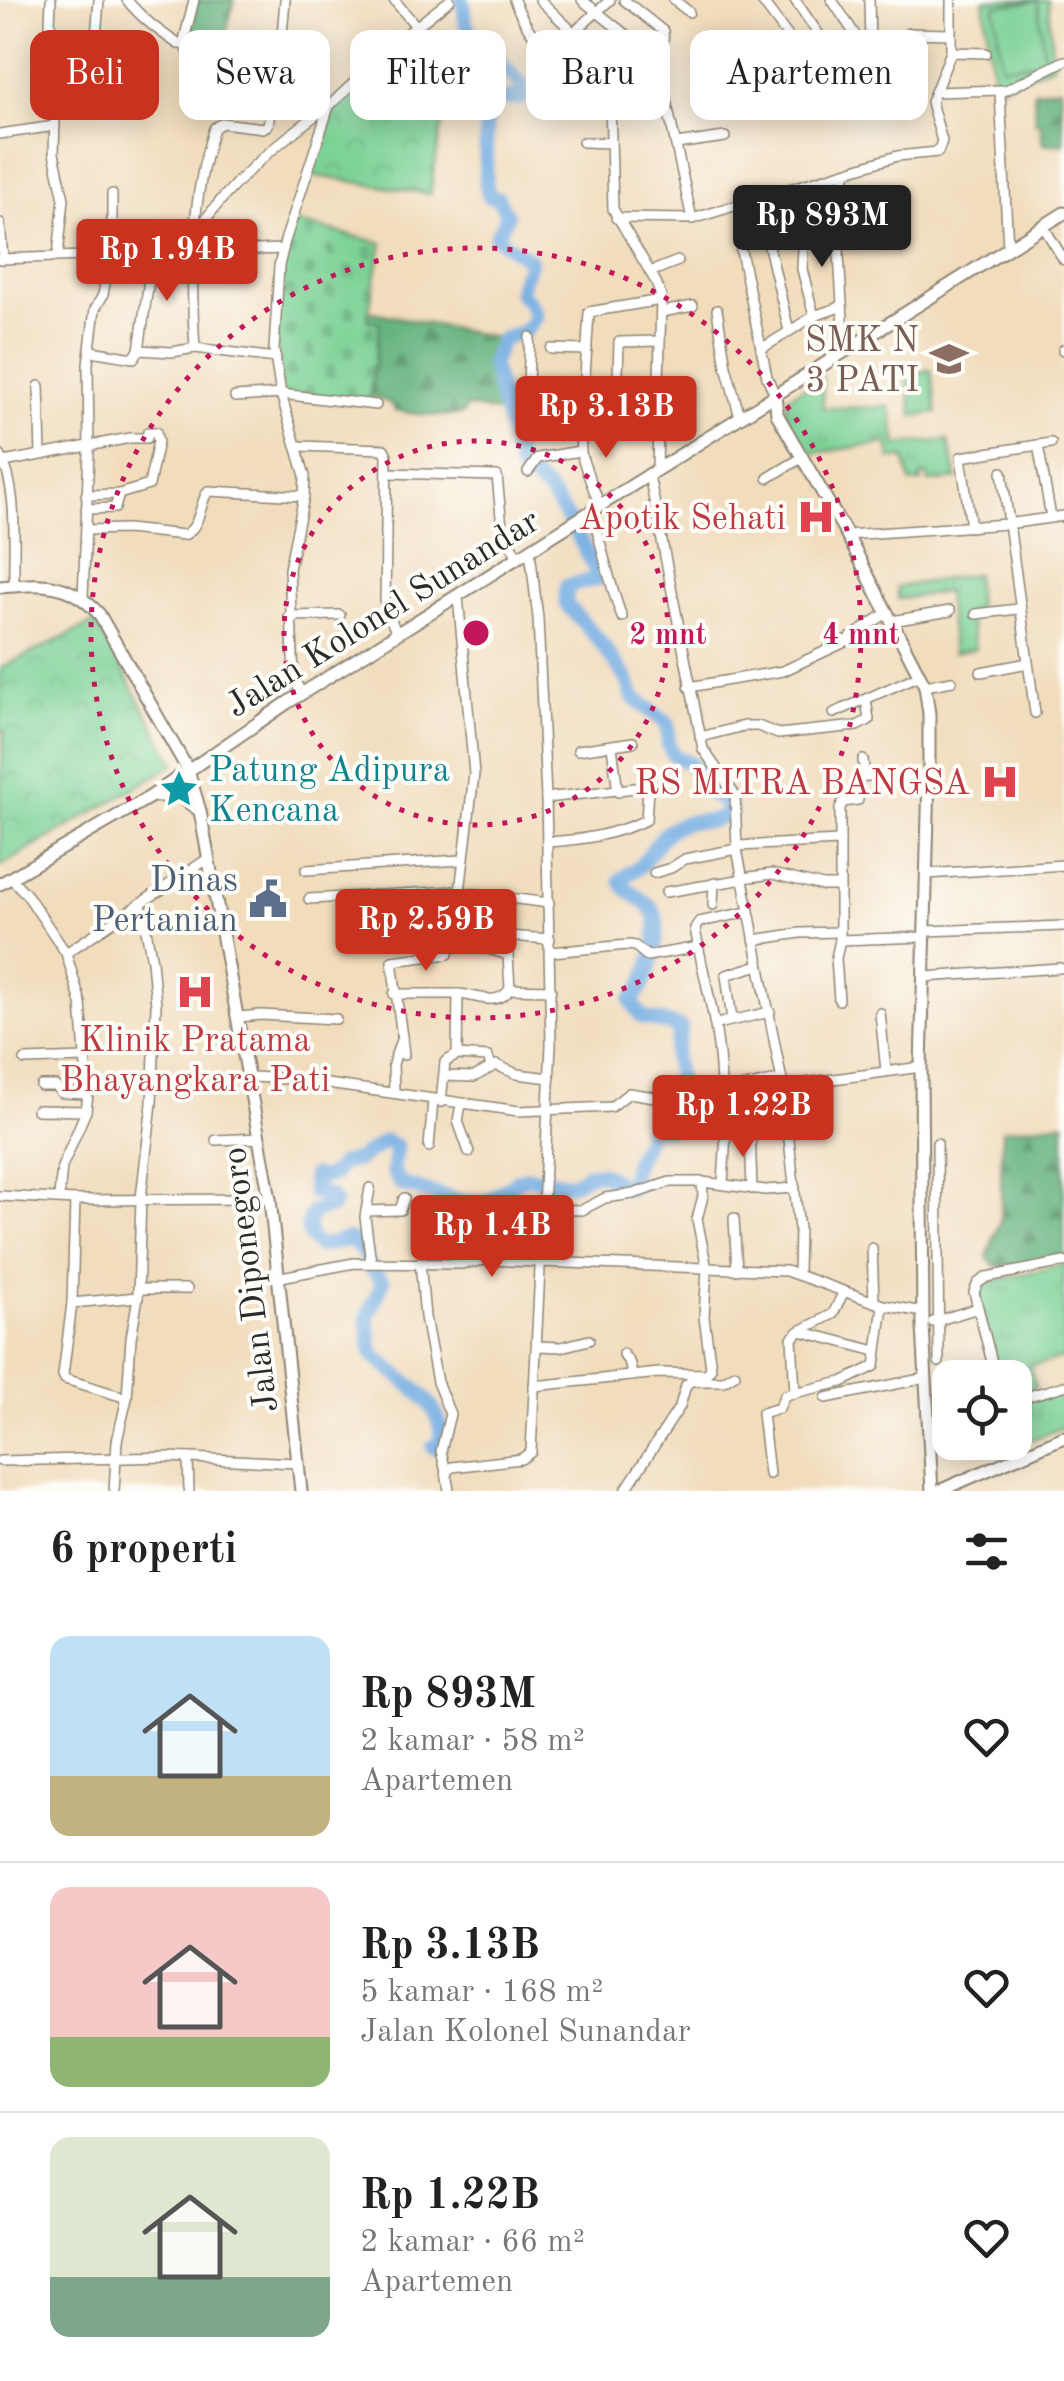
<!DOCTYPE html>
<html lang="id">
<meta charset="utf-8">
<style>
body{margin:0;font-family:"Old Standard TT",serif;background:#f2f2f2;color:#222;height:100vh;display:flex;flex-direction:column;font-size:38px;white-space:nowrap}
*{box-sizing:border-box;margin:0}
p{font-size:32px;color:#767676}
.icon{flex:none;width:55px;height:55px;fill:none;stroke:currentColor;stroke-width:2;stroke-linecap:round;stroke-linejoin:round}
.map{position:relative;height:1491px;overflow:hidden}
.panel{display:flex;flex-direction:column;background:#fff;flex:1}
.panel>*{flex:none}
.top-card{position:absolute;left:30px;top:30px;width:1005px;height:90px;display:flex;gap:20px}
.controls{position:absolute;left:932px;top:1360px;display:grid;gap:20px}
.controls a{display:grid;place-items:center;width:100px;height:100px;border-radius:20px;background:#fff;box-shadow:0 5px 25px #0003;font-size:50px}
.price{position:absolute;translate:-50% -85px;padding:0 22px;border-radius:10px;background:#c8321e;color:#fff;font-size:32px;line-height:65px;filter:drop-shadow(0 2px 5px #0008)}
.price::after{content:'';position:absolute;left:50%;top:60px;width:30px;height:22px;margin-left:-15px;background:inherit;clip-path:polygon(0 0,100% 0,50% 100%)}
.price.on{background:#222;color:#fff}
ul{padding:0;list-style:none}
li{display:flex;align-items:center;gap:30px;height:250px;padding:0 50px}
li+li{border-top:2px solid #e0e0e0}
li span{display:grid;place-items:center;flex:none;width:280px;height:200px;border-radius:20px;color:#555}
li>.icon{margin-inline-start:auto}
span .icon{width:120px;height:120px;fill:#fffc;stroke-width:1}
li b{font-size:42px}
h2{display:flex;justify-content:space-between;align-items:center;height:120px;padding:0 50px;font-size:42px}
.tag{padding:0 35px;border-radius:20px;background:#fff;box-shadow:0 5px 25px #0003;font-size:35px;line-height:90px}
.tag.on{background:#c8321e;color:#fff}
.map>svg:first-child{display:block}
</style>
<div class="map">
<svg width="1064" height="1491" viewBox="0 0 1064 1491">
<defs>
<pattern id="grass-tufts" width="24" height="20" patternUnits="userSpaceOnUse" patternTransform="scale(2.5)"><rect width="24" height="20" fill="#7dd296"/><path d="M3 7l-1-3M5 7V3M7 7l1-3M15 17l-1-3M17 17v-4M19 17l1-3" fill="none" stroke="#6cb481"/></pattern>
<pattern id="forest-firs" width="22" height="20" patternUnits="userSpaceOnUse" patternTransform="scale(2.5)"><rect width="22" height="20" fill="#66b47f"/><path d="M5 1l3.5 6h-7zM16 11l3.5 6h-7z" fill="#549368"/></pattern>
<pattern id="cemetery-stones" width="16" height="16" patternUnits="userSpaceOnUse" patternTransform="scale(2.5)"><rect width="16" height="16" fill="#7dd296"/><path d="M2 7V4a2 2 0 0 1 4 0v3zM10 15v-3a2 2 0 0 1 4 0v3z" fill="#6cb481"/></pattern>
<pattern id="park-crowns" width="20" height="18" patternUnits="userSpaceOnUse" patternTransform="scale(2.5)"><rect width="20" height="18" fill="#7dd296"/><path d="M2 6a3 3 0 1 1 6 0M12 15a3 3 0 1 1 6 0" fill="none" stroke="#6cb481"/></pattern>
</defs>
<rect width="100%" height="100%" fill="#fdfcf7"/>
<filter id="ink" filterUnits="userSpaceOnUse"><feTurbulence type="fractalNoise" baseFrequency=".01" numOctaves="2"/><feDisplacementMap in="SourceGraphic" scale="20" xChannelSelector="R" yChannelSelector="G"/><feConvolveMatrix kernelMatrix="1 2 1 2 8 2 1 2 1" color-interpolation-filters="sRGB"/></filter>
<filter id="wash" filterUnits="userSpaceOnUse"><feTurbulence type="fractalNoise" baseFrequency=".0048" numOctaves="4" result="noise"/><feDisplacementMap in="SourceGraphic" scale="40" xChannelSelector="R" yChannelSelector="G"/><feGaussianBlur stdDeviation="2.25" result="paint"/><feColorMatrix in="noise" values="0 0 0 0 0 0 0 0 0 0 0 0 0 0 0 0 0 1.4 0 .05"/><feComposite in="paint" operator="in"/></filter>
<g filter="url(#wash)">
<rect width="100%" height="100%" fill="#f1dcbc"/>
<g fill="url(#grass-tufts)" stroke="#547e60" stroke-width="2.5">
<path d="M984 0H1048L1053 65 994 89Z"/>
<path d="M931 370 937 413 913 416 907 373Z"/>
<path d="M822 377 823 408 890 407 897 445 948 440 957 479 929 482 927 475 921 476 922 482 911 483 904 458 891 459 888 443 807 454 786 415 787 397Z"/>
<path d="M975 574 978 609 968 611 975 649 953 653 946 592 898 599 897 587Z"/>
<path d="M1064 1264V1358L1030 1366 1035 1388 1015 1393V1378L998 1377 978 1293 981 1286 989 1282Z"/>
<path d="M1064 1391V1427L1016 1446 1015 1403Z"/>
</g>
<g fill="url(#forest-firs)" stroke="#487055" stroke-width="2.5">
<path d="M196 0H234L219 62 195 58 187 45Z"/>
<path d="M1060 87 1064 144H1043L1040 122H1035L1034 91Z"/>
<path d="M368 311 502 339 492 364 504 401 497 412 466 407 463 414C440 418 418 415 395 410L391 403 370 396 380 324 367 321Z"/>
<path d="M1064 1122V1257L1005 1268 993 1265 987 1257 1001 1219 1002 1130Z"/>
</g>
<path fill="url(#cemetery-stones)" stroke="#547e60" stroke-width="2.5" d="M290 221 382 243 367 320 380 323 369 402 281 394C272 335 276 279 290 221Z"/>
<g fill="url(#park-crowns)" stroke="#547e60" stroke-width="2.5">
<path d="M421 29 454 50 430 194 311 175 331 111Z"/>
<path d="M96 622 175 764 1 866 0 792 4 732 0 729V668Z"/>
</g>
<path fill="#7dd296" stroke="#547e60" stroke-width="2.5" d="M1038 1 1045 62 1002 66 995 6Z"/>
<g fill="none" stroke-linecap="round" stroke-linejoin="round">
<g stroke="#72ace2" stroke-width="15">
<path d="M365 1257 357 1244 348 1239 319 1247C307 1237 304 1226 313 1212L332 1207 334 1202 331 1197 313 1192V1176L321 1178 334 1174 340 1164 357 1160 385 1141 396 1146 393 1172 401 1184 462 1202H487L518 1180 529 1177 571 1184 588 1174 601 1173 629 1189 631 1186C630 1162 644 1149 651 1126L669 1128 692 1118 681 1096 674 1055 681 1028 642 1017 631 1000C648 987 663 932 654 912 646 898 628 896 621 880 626 874 634 871 640 866 654 852 659 830 684 823 702 818 709 826 730 813L729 806 711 794 691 764 673 755 668 743V724L633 697 627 679 598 639 566 604 567 586 597 579V574L575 530 550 493 519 466 492 364 502 339 525 331 536 316 529 302 520 293C520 277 528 274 530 260L496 237 507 216 498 198 489 196 486 184V108L490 99 522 98 521 84C512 74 469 33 466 24 464 16 465 8 462 0"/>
<path d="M368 1264 383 1282 367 1318 373 1354C398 1380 448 1400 440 1444L433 1447"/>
</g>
</g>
</g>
<g filter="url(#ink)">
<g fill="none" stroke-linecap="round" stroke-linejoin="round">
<g stroke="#8e8474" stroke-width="12">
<g id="minor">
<path d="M51 0 50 24 57 42 54 153 64 199 58 255"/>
<path d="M127 0C141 18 159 31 178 44H183"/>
<path d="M394 0 416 26"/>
<path d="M514 0C526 29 541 50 567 68 582 79 602 85 610 102L613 209 656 282 661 297 657 469"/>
<path d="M540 0 574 33 607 57"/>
<path d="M582 0 635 42"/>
<path d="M624 0 663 31C667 50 649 57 659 82"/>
<path d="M674 0 689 12"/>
<path d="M761 0 796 47"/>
<path d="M795 0 833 55"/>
<path d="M832 0 868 54"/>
<path d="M908 33 950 34"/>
<path d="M183 44 201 67 241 77"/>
<path d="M183 44 194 0"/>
<path d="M778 45 862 60 870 45 869 0"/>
<path d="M951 52 986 53"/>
<path d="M550 54 610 0"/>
<path d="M597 87C620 77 641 74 663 86L692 219"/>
<path d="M935 92 1001 90"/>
<path d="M56 101 91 99 99 0"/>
<path d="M0 134 55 126"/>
<path d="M583 142 611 143"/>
<path d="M676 144 725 137"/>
<path d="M616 218 692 219 897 156 938 152 942 141 931 102 951 52V0"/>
<path d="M0 223 3 259"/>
<path d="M1043 226 1064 260"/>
<path d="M804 228 802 269 814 316"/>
<path d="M195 234C231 181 275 145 327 107"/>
<path d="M768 242 789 331"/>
<path d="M1008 248 1000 93 1064 61"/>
<path d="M741 251 767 377 775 395"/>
<path d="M112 253V194"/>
<path d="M0 259 283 249"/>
<path d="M650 272 678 261"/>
<path d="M717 310 726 366 740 417"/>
<path d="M662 312 693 306"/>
<path d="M530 337 527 405 552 413 587 417"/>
<path d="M551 349 587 350"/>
<path d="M761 349 814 316 840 307"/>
<path d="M139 350 153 252"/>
<path d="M1063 350 1064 349"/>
<path d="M91 351 134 358 139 350 172 352 195 348"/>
<path d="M845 351 839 255 845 174"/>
<path d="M276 358 195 348C190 275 191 198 214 128L222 123 263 128 268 125 280 58 285 0"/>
<path d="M618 375 619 342 660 341"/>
<path d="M39 386 41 455"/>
<path d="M584 393 589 312 661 300"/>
<path d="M235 397 281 394 376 405"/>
<path d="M545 411 549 384"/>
<path d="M1038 445 1051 517"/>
<path d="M299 446 384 449 387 455 385 606 397 634"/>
<path d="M0 455C19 488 13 548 14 586"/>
<path d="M4 462 130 438H147L148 432H156L158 441 149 485 119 494 86 495"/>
<path d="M528 472 538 458 580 451"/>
<path d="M1002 472 1035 713"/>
<path d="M387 473 497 476 502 527 518 558"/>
<path d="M649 475 703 749 735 795 737 849 783 1086 799 1229 798 1275"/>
<path d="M768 478 803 457"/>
<path d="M600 506C596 494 582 462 581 452 579 436 586 409 601 403L623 411 657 414"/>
<path d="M86 509 115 508 119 494"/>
<path d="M592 511C602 547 609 583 622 617"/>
<path d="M971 527 961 457 1051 443"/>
<path d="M86 530 127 529 184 535C201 527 199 504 208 491L304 496"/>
<path d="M847 535 1007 524 1064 516"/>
<path d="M83 597 89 452 88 364 95 309 103 295 106 277 105 254"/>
<path d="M976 614 1018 609"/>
<path d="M289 616 340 615"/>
<path d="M892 621 950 611"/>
<path d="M981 672 1028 663"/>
<path d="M925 686 952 681"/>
<path d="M689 687 783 671 843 643 888 612"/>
<path d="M301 694 294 677 289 569 304 496 305 476 281 394 274 350 279 266 285 241 329 106 399 40 450 0"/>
<path d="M834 713 920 675"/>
<path d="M700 737 744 726H758L778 734 857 726 869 720 866 700"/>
<path d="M612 746 618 792"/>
<path d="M578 750 633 742"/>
<path d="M863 760 865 776 929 778"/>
<path d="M546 798 644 787 648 789 646 820C613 835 583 840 547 842"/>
<path d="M737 846 840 841"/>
<path d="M306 870 461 860"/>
<path d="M654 873 671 868 685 859 737 849"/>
<path d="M927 874 1064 865"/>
<path d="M11 878 27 895 66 953 81 1003 88 1094 86 1111 62 1167 59 1197"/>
<path d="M743 878 772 874 823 886H839"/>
<path d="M460 892 549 903"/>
<path d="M666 892 744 879"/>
<path d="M374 895 378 934"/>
<path d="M309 899 456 891"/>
<path d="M713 905 714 883"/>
<path d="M926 931 1064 926"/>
<path d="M450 932 550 939"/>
<path d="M754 940 800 933 839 932"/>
<path d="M840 940 925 937"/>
<path d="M449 946 489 949 508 955 510 989"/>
<path d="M551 952 628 945 635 946 647 956 699 947"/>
<path d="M66 953 209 858"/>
<path d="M924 977 1060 968"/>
<path d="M394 994H458"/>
<path d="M839 1000 836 958 840 940V808L843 802 858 800 859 777 865 776"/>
<path d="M880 1013 886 1071"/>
<path d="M239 1017 261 1015 336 1019"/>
<path d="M732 1020 726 975 759 965"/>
<path d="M717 1024 770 1012"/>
<path d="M402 1037 404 1055"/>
<path d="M457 1055 488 1057 491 1067"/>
<path d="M25 1060 86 1058"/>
<path d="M444 1076 474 1077 496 1065 517 1074 550 1078"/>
<path d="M250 1077 292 1079 519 1111 611 1107 629 1093 680 1101 782 1079"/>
<path d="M41 1086H55L62 1093 88 1094"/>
<path d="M783 1086 921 1067"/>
<path d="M394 1093 393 1064 402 1037 392 961 448 954 460 892 474 774 458 596"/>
<path d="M721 1093C721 1029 705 988 695 928L699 922 748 912"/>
<path d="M441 1102 445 1062 457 1055 458 994C477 995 496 1008 510 989L551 990"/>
<path d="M461 1105 458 1121 469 1152"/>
<path d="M37 1110 86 1111"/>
<path d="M216 1140 260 1138"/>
<path d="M937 1143 939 1362"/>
<path d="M429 1147 433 1101"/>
<path d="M702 1182 765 1190 795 1188"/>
<path d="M723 1184 726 1133 750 1132 752 1189"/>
<path d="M370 1188 365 1217 371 1262"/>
<path d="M0 1196 75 1200 270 1199"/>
<path d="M75 1200 72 1303 63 1375 65 1379 127 1398"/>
<path d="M366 1211 400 1210 404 1198"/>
<path d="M734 1218 737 1270"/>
<path d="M872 1248 874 1302"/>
<path d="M420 1262 425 1317 437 1382 450 1414 441 1451 446 1472"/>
<path d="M276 1278 354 1263 460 1264 486 1260 786 1271 883 1305 923 1312"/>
<path d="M138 1289H187"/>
<path d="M72 1303 138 1297"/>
<path d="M933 1322 978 1308"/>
<path d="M800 1331 833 1314 843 1293"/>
<path d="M537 1346 561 1347 589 1340"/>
<path d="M623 1354 630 1364 632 1376"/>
<path d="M996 1378 974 1292 978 1283 987 1277 1064 1262"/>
<path d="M534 1386 659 1373 707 1374 711 1368 704 1317 707 1269 697 1219 703 1196 702 1182H670L633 1194 605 1198 582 1210 544 1209"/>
<path d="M795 1393 792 1338 800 1331 876 1351"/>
<path d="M826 1398 926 1378"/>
<path d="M1015 1400 1064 1386"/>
<path d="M1011 1442 1017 1458"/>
<path d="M188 1458 189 1491"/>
<path d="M0 1461 167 1457 297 1463"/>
<path d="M769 1474 762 1413 779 1408 785 1395 842 1382 875 1366 883 1305"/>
<path d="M114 1491 117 1441 127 1398 131 1338 138 1297 141 1198 152 1103 156 1005 152 961 141 904"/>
<path d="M449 1491 446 1472 452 1467 521 1459 531 1452 551 1045 546 798 538 618 530 551"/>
<path d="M625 1491 680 1406 686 1385 691 1381H723L735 1374"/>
</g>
</g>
<g stroke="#8e8474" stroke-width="15">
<g id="major">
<path d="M775 395 777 414 847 535 925 686 929 714V778L921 1067 923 1326 932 1491"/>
<path d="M0 587C43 583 69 581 99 614L188 770 200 811 270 1199 301 1491"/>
<path d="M154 796H180L200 811"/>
<path d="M0 884 150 797 287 703 1064 213"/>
<path d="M939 1491 1064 1437"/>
</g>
</g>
<use href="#minor" stroke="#fff" stroke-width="9"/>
<use href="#major" stroke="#fff" stroke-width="11"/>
</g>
</g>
<g fill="none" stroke="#c2185b" stroke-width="5" stroke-dasharray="5 10">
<circle cx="476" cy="633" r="192"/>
<circle cx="476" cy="633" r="385"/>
</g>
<defs>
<g id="school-bare" transform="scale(3)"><path d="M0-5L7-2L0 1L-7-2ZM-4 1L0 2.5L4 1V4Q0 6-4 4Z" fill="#8d6e63" stroke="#fdfcf7" stroke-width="2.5" paint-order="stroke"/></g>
<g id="hospital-bare" transform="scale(3)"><path d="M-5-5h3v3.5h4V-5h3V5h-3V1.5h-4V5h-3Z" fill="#e0444e" stroke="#fdfcf7" stroke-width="2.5" paint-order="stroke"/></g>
<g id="sight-bare" transform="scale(3)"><path d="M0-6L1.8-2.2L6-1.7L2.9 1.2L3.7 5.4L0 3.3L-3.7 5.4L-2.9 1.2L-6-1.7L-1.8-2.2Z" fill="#0f9aa8" stroke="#fdfcf7" stroke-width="2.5" paint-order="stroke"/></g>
<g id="civic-bare" transform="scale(3)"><path d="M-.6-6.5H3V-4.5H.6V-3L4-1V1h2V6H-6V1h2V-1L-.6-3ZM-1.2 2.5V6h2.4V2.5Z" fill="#5c6f8a" stroke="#fdfcf7" stroke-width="2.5" paint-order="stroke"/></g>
</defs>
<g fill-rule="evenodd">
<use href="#school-bare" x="949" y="359"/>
<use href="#hospital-bare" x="816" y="517"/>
<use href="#hospital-bare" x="1000" y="782"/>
<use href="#sight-bare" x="179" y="789"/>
<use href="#civic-bare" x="268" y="899"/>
<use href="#hospital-bare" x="195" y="992"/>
</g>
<g text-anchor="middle" stroke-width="8" stroke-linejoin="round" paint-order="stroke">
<g font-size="35" fill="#785e54" stroke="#fdfcf7" text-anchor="end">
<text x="919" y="351">SMK N<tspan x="919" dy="40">3 PATI</tspan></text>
</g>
<g font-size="35" fill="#be3a42" stroke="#fdfcf7" text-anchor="end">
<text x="786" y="529">Apotik Sehati</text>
<text x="970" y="794">RS MITRA BANGSA</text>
<text x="195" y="1051" text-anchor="middle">Klinik Pratama<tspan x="195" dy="40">Bhayangkara Pati</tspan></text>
</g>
<g font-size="35" fill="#2b2b2b" stroke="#fdfcf7">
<text transform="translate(382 612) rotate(-32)" y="12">Jalan Kolonel Sunandar</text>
<text transform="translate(249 1280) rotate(-97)" y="12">Jalan Diponegoro</text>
</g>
<g font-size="35" fill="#0d838f" stroke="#fdfcf7" text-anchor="start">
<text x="209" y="781">Patung Adipura<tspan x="209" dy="40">Kencana</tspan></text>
</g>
<g font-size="35" fill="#4e5e75" stroke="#fdfcf7" text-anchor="end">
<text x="238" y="891">Dinas<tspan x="238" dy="40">Pertanian</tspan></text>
</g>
</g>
<circle cx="476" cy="633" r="15" fill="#c2185b" stroke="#fdfcf7" stroke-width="5"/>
<g font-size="30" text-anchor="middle" font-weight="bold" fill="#c2185b" stroke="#fdfcf7" stroke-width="8" stroke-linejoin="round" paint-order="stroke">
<text x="668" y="644">2 mnt</text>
<text x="861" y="644">4 mnt</text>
</g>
</svg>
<div class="controls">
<a><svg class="icon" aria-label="locate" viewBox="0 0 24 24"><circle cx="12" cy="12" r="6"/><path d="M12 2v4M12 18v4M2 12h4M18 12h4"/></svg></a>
</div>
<b class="price on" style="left:822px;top:270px">Rp 893M</b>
<b class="price" style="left:167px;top:304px">Rp 1.94B</b>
<b class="price" style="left:606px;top:461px">Rp 3.13B</b>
<b class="price" style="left:426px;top:974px">Rp 2.59B</b>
<b class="price" style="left:743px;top:1160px">Rp 1.22B</b>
<b class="price" style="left:492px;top:1280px">Rp 1.4B</b>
<div class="top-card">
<a class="tag on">Beli</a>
<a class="tag">Sewa</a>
<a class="tag">Filter</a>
<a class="tag">Baru</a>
<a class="tag">Apartemen</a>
</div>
</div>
<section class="panel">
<h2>6 properti<svg class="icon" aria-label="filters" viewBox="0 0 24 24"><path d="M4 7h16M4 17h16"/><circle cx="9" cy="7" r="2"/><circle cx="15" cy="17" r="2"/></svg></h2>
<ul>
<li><span style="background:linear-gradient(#bfe0f5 70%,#c2b280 0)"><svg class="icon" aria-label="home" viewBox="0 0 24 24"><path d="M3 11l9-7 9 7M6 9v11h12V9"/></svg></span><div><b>Rp 893M</b><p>2 kamar · 58 m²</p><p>Apartemen</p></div><svg class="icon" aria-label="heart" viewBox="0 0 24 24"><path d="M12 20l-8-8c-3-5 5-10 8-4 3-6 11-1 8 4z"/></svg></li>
<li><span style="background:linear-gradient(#f6c9c9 75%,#8fb573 0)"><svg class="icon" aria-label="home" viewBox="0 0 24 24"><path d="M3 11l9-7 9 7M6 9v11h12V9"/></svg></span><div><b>Rp 3.13B</b><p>5 kamar · 168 m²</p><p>Jalan Kolonel Sunandar</p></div><svg class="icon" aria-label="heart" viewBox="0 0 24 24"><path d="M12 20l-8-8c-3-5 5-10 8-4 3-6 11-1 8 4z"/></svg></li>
<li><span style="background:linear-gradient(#dfe7d0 70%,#7fa58c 0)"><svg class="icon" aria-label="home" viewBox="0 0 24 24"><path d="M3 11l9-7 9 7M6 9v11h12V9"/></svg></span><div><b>Rp 1.22B</b><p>2 kamar · 66 m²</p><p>Apartemen</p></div><svg class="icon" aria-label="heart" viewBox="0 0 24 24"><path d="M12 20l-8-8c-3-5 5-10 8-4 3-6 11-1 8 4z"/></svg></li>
</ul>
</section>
